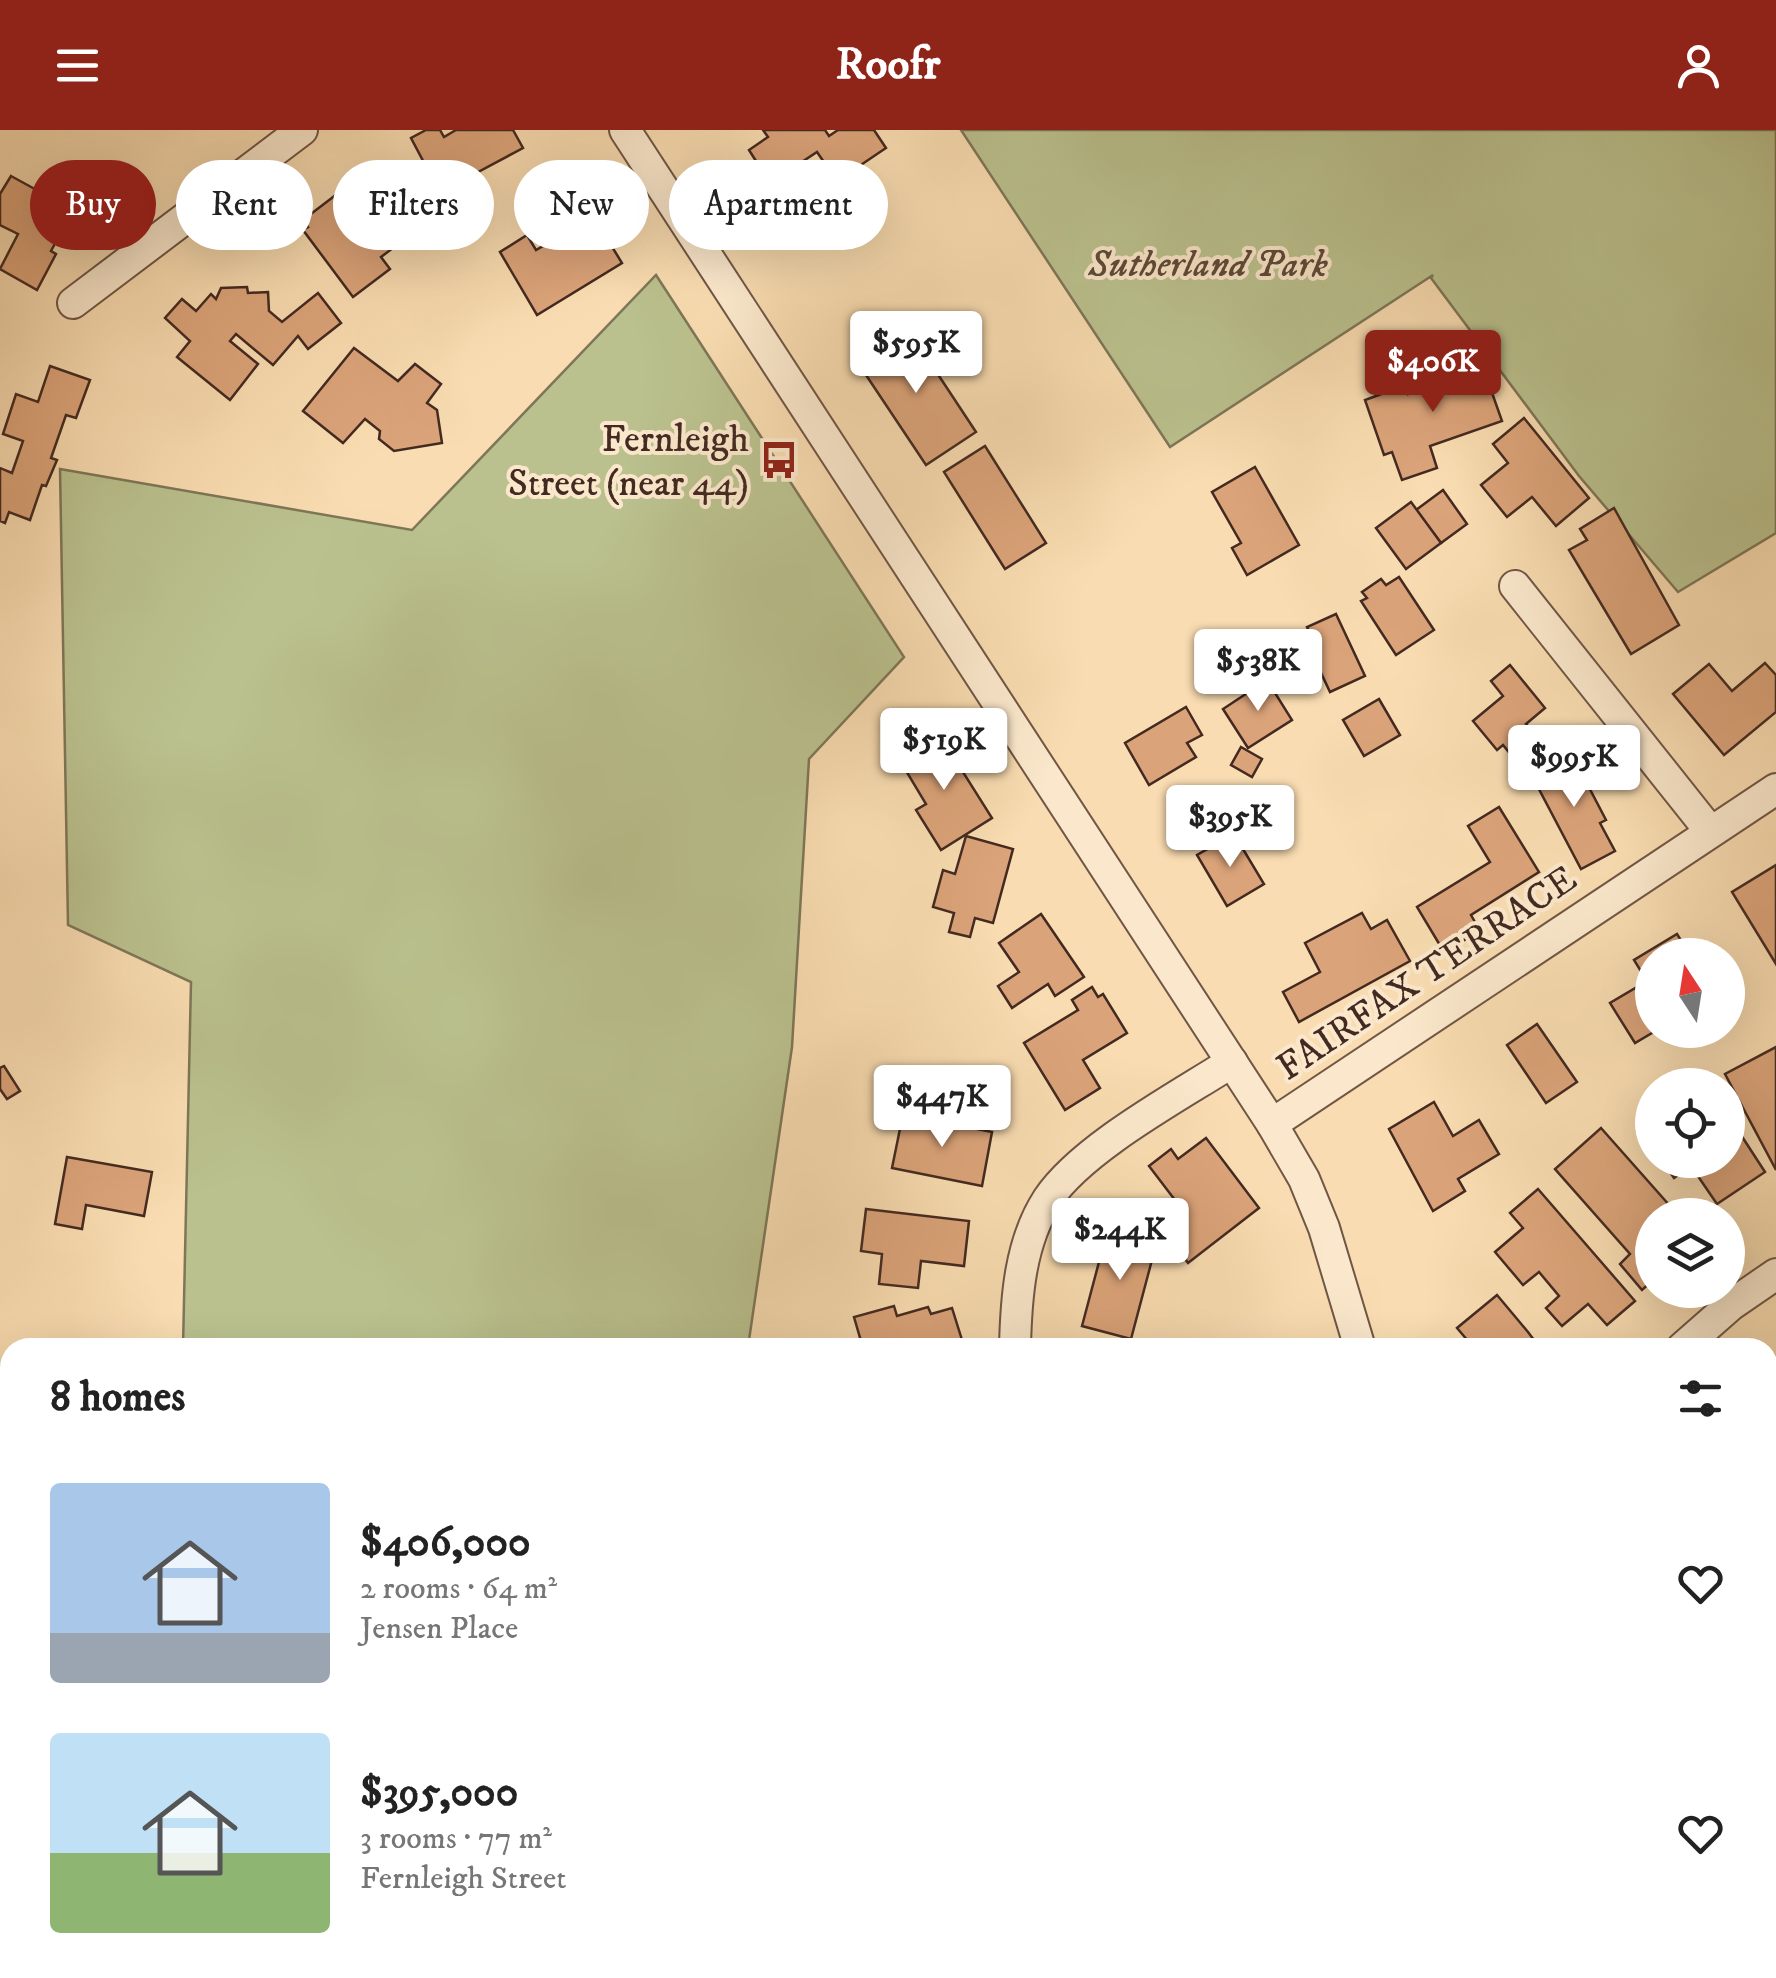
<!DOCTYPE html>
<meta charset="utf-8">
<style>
body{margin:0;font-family:"IM FELL DW Pica",serif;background:#f6f6f6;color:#222;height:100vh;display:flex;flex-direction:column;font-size:38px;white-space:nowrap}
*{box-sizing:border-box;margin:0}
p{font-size:32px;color:#767676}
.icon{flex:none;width:55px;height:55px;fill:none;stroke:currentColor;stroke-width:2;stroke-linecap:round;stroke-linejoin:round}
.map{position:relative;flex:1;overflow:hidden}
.side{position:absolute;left:0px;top:1208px;width:1778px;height:642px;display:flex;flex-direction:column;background:#fff;border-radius:30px 30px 0 0;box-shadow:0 10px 40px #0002}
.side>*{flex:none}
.guide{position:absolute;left:30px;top:30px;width:1000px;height:90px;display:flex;gap:20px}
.needle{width:65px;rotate:348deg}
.buttons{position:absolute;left:1635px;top:808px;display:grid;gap:20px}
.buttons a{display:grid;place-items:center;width:110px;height:110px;border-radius:50%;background:#fff;box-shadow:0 10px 40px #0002;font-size:50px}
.price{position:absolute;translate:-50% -85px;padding:0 22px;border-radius:10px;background:#fff;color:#222;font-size:32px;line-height:65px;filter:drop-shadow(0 2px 5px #0008)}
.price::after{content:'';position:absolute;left:50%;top:60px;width:30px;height:22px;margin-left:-15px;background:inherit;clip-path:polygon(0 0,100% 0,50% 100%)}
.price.current{background:#8f2418;color:#fff}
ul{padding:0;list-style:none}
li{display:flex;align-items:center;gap:30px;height:250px;padding:0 50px}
li span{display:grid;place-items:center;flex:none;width:280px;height:200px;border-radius:10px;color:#555}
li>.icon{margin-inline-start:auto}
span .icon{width:120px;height:120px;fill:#fffc;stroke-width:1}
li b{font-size:42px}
h2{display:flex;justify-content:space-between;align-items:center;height:120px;padding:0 50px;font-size:42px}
.tag{padding:0 35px;border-radius:45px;background:#fff;box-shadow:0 10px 40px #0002;font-size:35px;line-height:90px}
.tag.current{background:#8f2418;color:#fff}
header{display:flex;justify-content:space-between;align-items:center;height:130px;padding:0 50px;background:#8f2418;color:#fff;font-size:45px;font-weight:700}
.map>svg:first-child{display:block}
</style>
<header><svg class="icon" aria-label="menu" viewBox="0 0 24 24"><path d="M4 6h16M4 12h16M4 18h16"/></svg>Roofr<svg class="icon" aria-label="person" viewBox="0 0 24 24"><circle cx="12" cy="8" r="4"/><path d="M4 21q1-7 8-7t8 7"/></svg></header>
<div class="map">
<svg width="1776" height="1848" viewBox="0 0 1776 1848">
<rect width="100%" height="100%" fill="#f9dcb1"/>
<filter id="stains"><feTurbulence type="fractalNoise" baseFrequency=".002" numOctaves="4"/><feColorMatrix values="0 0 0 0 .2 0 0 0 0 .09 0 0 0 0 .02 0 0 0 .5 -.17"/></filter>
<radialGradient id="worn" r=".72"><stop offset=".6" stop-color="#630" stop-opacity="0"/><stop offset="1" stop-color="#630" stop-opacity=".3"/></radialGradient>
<g fill="#bac18e" stroke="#7e7658" stroke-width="2.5">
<path d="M961 0H1776V403L1678 462 1579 346 1431 148 1433 145 1170 317Z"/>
<path d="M656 145 904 527 809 629 792 917 748 1217H183L191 852 68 795 60 339 412 400Z"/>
</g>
<g fill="#dba379" stroke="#432a21" stroke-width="2.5">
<path d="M426 0H440L444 7 456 0H513L523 18 467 48 484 80 457 95 411 8Z"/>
<path d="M763 0H825L829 6 838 0H874L886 18 837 51 817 22 770 53 749 20 768 7Z"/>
<path d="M11 46 73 80 51 121 56 124 37 160 0 139 18 104 0 95V64Z"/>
<path d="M409 54 434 87 381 127 390 139 353 167 303 100 308 97 303 90 337 64 348 78 362 68 369 77 384 66 387 70Z"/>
<path d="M574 55 622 133 537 185 500 122 527 105 536 120 560 106 549 89 552 76 565 68 562 62Z"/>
<path d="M247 157 248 163 268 162 269 181 282 192 318 163 341 193 308 219 298 206 273 235 236 204 230 211 258 234 230 270 177 227 190 211 165 188 182 169 196 181 211 164 216 169 221 158Z"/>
<path d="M906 196 976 302 926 335 856 230Z"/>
<path d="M354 218 398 251 415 234 441 254 427 273 437 280 442 313 394 321 379 309 380 301 365 289 343 313 303 281Z"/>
<path d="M1479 226 1502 291 1430 316 1437 338 1402 350 1392 322 1384 325 1365 270 1406 255 1408 264 1421 259 1420 255 1442 248 1439 240Z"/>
<path d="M50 236 90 250 76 288 66 285 51 328 57 330 46 356 42 355 30 390 9 382 5 393 0 391V338L12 343 23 311 3 304 16 264 38 272Z"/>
<path d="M1524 288 1589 368 1556 396 1532 367 1507 387 1481 355 1508 333 1493 314Z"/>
<path d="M985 316 1046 413 1005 439 944 342Z"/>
<path d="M1255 337 1299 415 1247 445 1232 418 1241 413 1212 362Z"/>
<path d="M1443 360 1467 394 1441 413 1416 380Z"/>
<path d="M1411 372 1441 413 1406 439 1376 398Z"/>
<path d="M1614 378 1679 495 1631 524 1569 420 1587 410 1580 399Z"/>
<path d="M1399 447 1434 500 1396 525 1361 471 1367 468 1362 462 1381 449 1386 455Z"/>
<path d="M1336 484 1365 546 1330 562 1307 513 1313 510 1307 497Z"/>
<path d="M1765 533 1776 545V582L1724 625 1673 564 1709 534 1732 561Z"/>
<path d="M1510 535 1545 578 1526 594 1536 606 1512 626 1503 615 1497 620 1473 591 1503 566 1491 551Z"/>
<path d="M1267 550 1292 590 1248 618 1223 579Z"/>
<path d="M1379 569 1400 605 1364 626 1343 590Z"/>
<path d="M1186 577 1202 605 1187 613 1196 627 1149 655 1125 613Z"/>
<path d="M939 604 992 688 941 720 916 680 926 674 899 629Z"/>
<path d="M1241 617 1262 629 1252 647 1231 635Z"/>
<path d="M1571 623 1606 690 1600 693 1615 721 1581 739 1531 644Z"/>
<path d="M1499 677 1539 742 1471 785 1480 801 1444 822 1417 777 1490 732 1468 696Z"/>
<path d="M1234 704 1264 754 1227 776 1197 725Z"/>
<path d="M966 706 1013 719 993 793 975 788 970 807 949 802 954 783 933 777 943 740 955 744Z"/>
<path d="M1776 735V834L1732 762Z"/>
<path d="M1362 783 1371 799 1387 790 1410 831 1299 892 1283 862 1320 842 1305 813Z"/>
<path d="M1041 784 1084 847 1055 866 1048 854 1012 878 998 856 1019 842 999 813Z"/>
<path d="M1677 804 1690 825H1652V900H1657L1635 913 1610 873 1647 851 1634 830Z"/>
<path d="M1092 857 1098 867 1103 864 1127 903 1083 930 1100 958 1065 980 1024 913 1078 880 1072 870Z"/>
<path d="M1537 894 1577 952 1546 973 1507 915Z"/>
<path d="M1776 917V1040L1725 944Z"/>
<path d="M4 936 20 961 7 969 0 959V938Z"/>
<path d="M1434 972 1453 1006 1479 990 1499 1024 1458 1049 1465 1061 1433 1081 1389 999Z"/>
<path d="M903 984 992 1002 982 1056 892 1038Z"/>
<path d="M1728 985 1765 1042 1717 1074 1691 1036 1674 1048 1662 1030H1728Z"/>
<path d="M1601 998 1678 1085H1652V1110L1648 1114 1652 1119V1151L1642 1160 1620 1134 1630 1124 1555 1039Z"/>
<path d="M1206 1008 1259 1078 1188 1133 1157 1090 1178 1074 1149 1036 1171 1019 1178 1029Z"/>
<path d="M67 1027 152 1042 144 1086 86 1075 82 1099 55 1094Z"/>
<path d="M1538 1059 1635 1171 1607 1195 1588 1174 1562 1196 1546 1178 1559 1166 1539 1142 1523 1155 1495 1122 1523 1098 1510 1083Z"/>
<path d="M866 1079 969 1091 964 1136 921 1131 918 1158 879 1154 882 1124 861 1121Z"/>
<path d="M1108 1098 1157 1111 1131 1209 1082 1196Z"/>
<path d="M1497 1165 1528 1202 1540 1218H1474L1457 1198Z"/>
<path d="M894 1176 897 1186 928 1177 931 1184 952 1178 962 1210 939 1218H863L854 1187Z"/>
<path d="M1776 1255V1300L1770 1303 1768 1261Z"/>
<path d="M1768 1348 1776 1351V1391L1768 1384Z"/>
<path d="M1768 1418 1776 1421V1456L1768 1453Z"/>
<path d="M1776 1603V1670L1768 1681V1614Z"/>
<path d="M1776 1700V1746L1768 1732V1705Z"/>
</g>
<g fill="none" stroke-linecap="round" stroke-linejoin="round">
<g stroke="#705645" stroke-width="34">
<g id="street">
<path d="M625 0 1272 994 1304 1049 1324 1098 1360 1218"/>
<path d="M73 173 302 0"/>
<path d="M1515 456 1710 701"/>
<path d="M1272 994 1776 659"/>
<path d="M1015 1218C1016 1168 1020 1112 1048 1069 1082 1018 1179 966 1232 932"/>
<path d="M1682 1218 1731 1175 1776 1144"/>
<path d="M1331 1840 1336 1848"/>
<path d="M1747 1840 1750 1848"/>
<path d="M1172 1848 1174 1840"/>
</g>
</g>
<use href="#street" stroke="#fbe8cc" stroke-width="30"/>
</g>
<defs>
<g id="bus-bare" transform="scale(3)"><path d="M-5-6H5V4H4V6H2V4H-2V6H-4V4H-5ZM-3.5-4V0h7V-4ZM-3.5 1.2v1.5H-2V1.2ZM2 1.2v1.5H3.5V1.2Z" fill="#8f2418" stroke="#fbe8cc" stroke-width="2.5" paint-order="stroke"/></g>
</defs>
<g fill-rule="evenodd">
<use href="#bus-bare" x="779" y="330"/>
</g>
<g text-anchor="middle" stroke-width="8" stroke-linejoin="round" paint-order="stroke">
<g font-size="38" font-style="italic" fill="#5b4837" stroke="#fbe8cc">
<text x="1208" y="146">Sutherland Park</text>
</g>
<g font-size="38" fill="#432a21" stroke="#fbe8cc" text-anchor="end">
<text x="749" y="321">Fernleigh<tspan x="749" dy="44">Street (near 44)</tspan></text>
</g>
<g font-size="38" fill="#432a21" stroke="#fbe8cc">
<text transform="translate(1426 842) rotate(-34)" y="13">FAIRFAX TERRACE</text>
</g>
</g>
<rect width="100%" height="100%" filter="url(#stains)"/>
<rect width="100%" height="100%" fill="url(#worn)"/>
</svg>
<div class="buttons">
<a><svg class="needle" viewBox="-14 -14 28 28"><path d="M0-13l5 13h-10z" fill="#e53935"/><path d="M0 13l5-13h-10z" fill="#767676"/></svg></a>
<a><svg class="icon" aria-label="locate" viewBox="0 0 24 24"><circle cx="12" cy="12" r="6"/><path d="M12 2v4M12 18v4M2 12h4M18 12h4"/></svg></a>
<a><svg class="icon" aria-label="layers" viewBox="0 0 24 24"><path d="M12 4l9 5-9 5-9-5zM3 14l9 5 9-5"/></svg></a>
</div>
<b class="price" style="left:916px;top:266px">$595K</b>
<b class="price current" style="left:1433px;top:285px">$406K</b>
<b class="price" style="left:1258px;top:584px">$538K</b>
<b class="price" style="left:944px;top:663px">$519K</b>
<b class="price" style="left:1574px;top:680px">$995K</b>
<b class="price" style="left:1230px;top:740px">$395K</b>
<b class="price" style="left:942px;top:1020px">$447K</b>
<b class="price" style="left:1120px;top:1153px">$244K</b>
<div class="guide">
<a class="tag current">Buy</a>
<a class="tag">Rent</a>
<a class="tag">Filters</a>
<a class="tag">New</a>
<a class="tag">Apartment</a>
</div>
<section class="side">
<h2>8 homes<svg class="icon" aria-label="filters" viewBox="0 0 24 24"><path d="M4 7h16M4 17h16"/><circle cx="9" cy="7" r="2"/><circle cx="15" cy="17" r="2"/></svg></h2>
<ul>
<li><span style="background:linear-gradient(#a9c7e8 75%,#9aa5b1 0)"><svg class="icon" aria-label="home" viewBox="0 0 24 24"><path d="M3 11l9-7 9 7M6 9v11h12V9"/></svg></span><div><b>$406,000</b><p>2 rooms · 64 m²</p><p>Jensen Place</p></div><svg class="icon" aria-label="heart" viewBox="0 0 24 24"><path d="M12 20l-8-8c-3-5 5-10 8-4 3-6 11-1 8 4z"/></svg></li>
<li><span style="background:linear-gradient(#bfe0f5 60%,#8fb573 0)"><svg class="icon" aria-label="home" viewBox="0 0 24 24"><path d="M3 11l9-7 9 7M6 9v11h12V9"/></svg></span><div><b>$395,000</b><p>3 rooms · 77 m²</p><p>Fernleigh Street</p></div><svg class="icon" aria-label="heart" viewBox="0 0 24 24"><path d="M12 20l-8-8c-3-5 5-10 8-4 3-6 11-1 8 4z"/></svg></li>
</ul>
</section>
</div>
